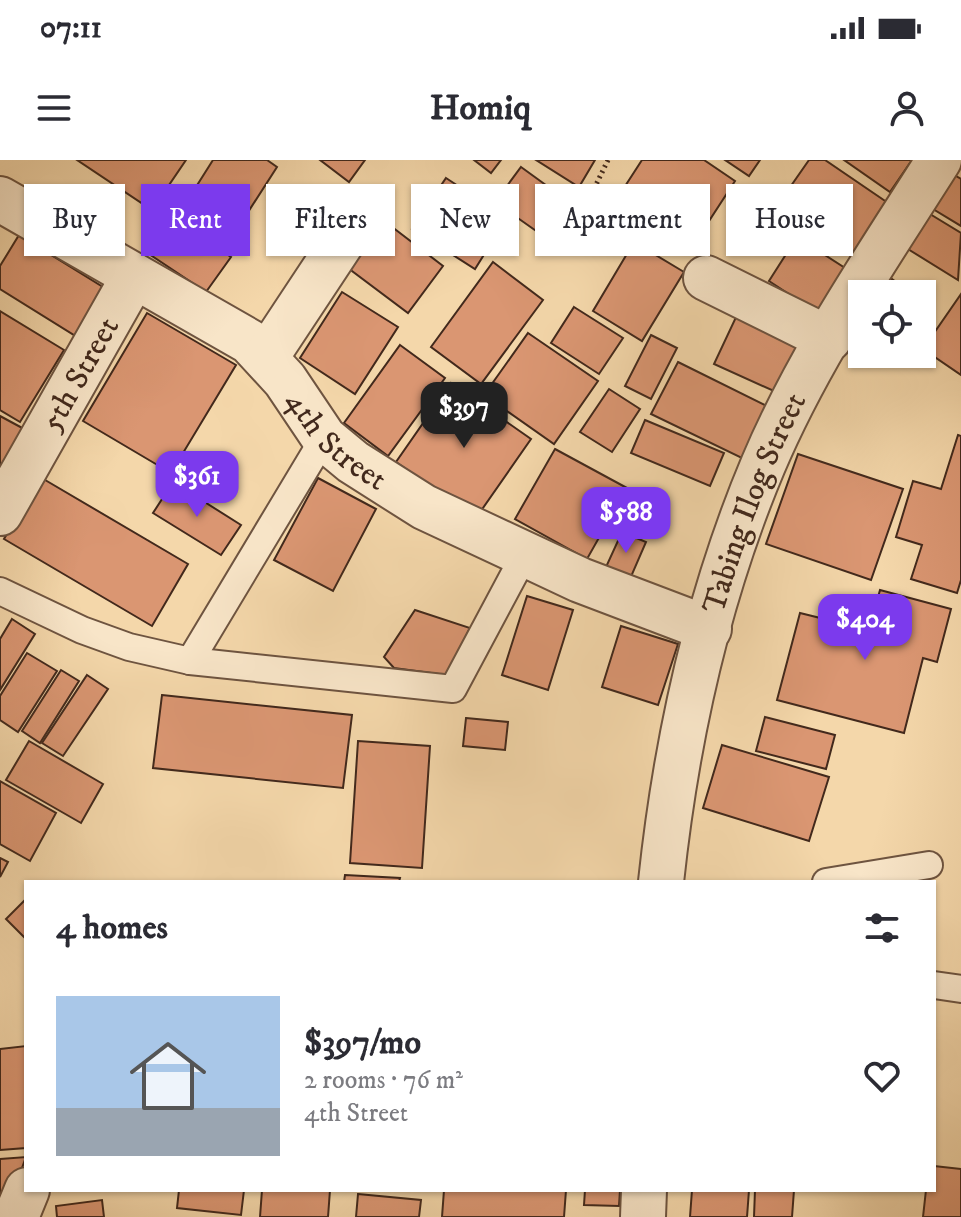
<!DOCTYPE html>
<meta charset="utf-8">
<style>
body{margin:0;font-family:"IM FELL DW Pica",serif;background:#f7f7f7;color:#2b2b33;height:100vh;display:flex;flex-direction:column;font-size:30px;white-space:nowrap}
*{box-sizing:border-box;margin:0}
p{font-size:26px;color:#7c7c81}
.icon{flex:none;width:44px;height:44px;fill:none;stroke:currentColor;stroke-width:2;stroke-linecap:round;stroke-linejoin:round}
.map{position:relative;flex:1;overflow:hidden}
.panel{position:absolute;left:24px;top:720px;width:912px;height:312px;display:flex;flex-direction:column;background:#fff;border-radius:0px;box-shadow:0 2px 6px #0004}
.panel>*{flex:none}
.guide{position:absolute;left:24px;top:24px;width:914px;height:72px;display:flex;gap:16px}
.fabs{position:absolute;left:848px;top:120px;display:grid;gap:16px}
.fabs a{display:grid;place-items:center;width:88px;height:88px;border-radius:0px;background:#fff;box-shadow:0 2px 6px #0004;font-size:40px}
.price{position:absolute;translate:-50% -68px;padding:0 18px;border-radius:16px;background:#7c3aed;color:#fff;font-size:26px;line-height:52px;filter:drop-shadow(0 2px 4px #0008)}
.price::after{content:'';position:absolute;left:50%;top:48px;width:24px;height:18px;margin-left:-12px;background:inherit;clip-path:polygon(0 0,100% 0,50% 100%)}
.price.active{background:#222;color:#fff}
ul{padding:0;list-style:none}
li{display:flex;align-items:center;gap:24px;height:200px;padding:0 32px}
li+li{border-top:2px solid #e1e1e2}
li span{display:grid;place-items:center;flex:none;width:224px;height:160px;border-radius:0px;color:#555}
li>.icon{margin-inline-start:auto}
span .icon{width:96px;height:96px;fill:#fffc;stroke-width:1}
li b{font-size:34px}
h2{display:flex;justify-content:space-between;align-items:center;height:96px;padding:0 32px;font-size:34px}
.chip{padding:0 28px;border-radius:0px;background:#fff;box-shadow:0 2px 6px #0004;font-size:28px;line-height:72px}
.chip.active{background:#7c3aed;color:#fff}
.status{display:flex;justify-content:space-between;align-items:center;height:56px;padding:0 40px;background:#fff;direction:ltr}
.status svg{height:22px;fill:currentColor}
header{display:flex;justify-content:space-between;align-items:center;height:104px;padding:0 32px;background:#fff;font-size:36px;font-weight:700}
.map>svg:first-child{display:block}
</style>
<div class="status"><b>07:11</b><svg viewBox="0 0 49 12"><path d="M0 12V9h3v3zM5 12V6h3v6zM10 12V3h3v9zM15 12V0h3v12zM26 1h20v11H26zM47 4h2v5h-2z"/></svg></div>
<header><svg class="icon" aria-label="menu" viewBox="0 0 24 24"><path d="M4 6h16M4 12h16M4 18h16"/></svg>Homiq<svg class="icon" aria-label="person" viewBox="0 0 24 24"><circle cx="12" cy="8" r="4"/><path d="M4 21q1-7 8-7t8 7"/></svg></header>
<div class="map">
<svg width="961" height="1057" viewBox="0 0 961 1057">
<rect width="100%" height="100%" fill="#f4d7aa"/>
<filter id="stains"><feTurbulence type="fractalNoise" baseFrequency=".0025" numOctaves="4"/><feColorMatrix values="0 0 0 0 .2 0 0 0 0 .09 0 0 0 0 .02 0 0 0 .5 -.17"/></filter>
<radialGradient id="worn" r=".72"><stop offset=".6" stop-color="#630" stop-opacity="0"/><stop offset="1" stop-color="#630" stop-opacity=".3"/></radialGradient>
<g fill="#da9672" stroke="#42291c" stroke-width="2">
<path d="M77 0H186L152 50Z"/>
<path d="M213 0H267L277 7 225 88 177 57Z"/>
<path d="M320 0H365L349 22Z"/>
<path d="M474 0H501L491 13Z"/>
<path d="M536 0H595L579 27Z"/>
<path d="M642 0H704L735 21 694 84 620 34Z"/>
<path d="M725 0H760L749 16Z"/>
<path d="M809 0H825L891 45 855 99 777 46Z"/>
<path d="M844 0H912L890 32Z"/>
<path d="M521 7 583 52 559 87 495 42Z"/>
<path d="M949 12 961 19V66L928 46Z"/>
<path d="M446 18 507 58 475 109 412 69Z"/>
<path d="M925 51 961 73 958 120 903 86Z"/>
<path d="M173 58 231 97 206 132 149 94Z"/>
<path d="M383 60 443 106 408 153 348 108Z"/>
<path d="M19 75 111 132 82 180 0 129V106Z"/>
<path d="M797 77 859 117 830 161 769 121Z"/>
<path d="M634 82 684 112 642 181 593 151Z"/>
<path d="M493 102 543 140 481 224 431 187Z"/>
<path d="M892 119 913 134H881Z"/>
<path d="M342 132 398 167 355 234 300 198Z"/>
<path d="M961 134V215L923 189Z"/>
<path d="M922 141 934 149 922 166Z"/>
<path d="M574 147 623 178 599 214 551 183Z"/>
<path d="M0 151 64 190 20 262 0 250Z"/>
<path d="M147 153 236 205 171 313 83 261Z"/>
<path d="M737 155 807 187 785 236 714 204Z"/>
<path d="M528 173 598 221 554 284 484 235Z"/>
<path d="M651 175 677 188 651 239 625 226Z"/>
<path d="M400 185 445 218 388 296 344 263Z"/>
<path d="M678 202 773 249 748 301 651 254Z"/>
<path d="M451 223 531 279 476 358 396 302Z"/>
<path d="M609 229 640 249 612 292 580 272Z"/>
<path d="M0 256 26 270 0 318Z"/>
<path d="M645 260 724 293 710 326 631 293Z"/>
<path d="M958 275 961 276V420L957 433 911 419 922 385 896 377 913 321 941 329Z"/>
<path d="M555 289 627 328 587 399 515 359Z"/>
<path d="M798 294 903 329 871 420 766 384Z"/>
<path d="M40 317 188 404 152 466 4 379Z"/>
<path d="M318 318 376 349 333 431 274 400Z"/>
<path d="M173 322 241 365 221 395 153 353Z"/>
<path d="M622 372 646 382 630 419 606 407Z"/>
<path d="M880 430 951 449 937 502 923 498 904 573 777 540 800 453 869 470Z"/>
<path d="M527 436 573 450 548 530 502 515Z"/>
<path d="M415 450 470 468 446 515 394 508 384 497Z"/>
<path d="M12 459 35 474 0 530V479Z"/>
<path d="M621 466 678 484 658 545 602 527Z"/>
<path d="M27 493 57 511 18 572 0 560V536Z"/>
<path d="M61 510 79 521 40 583 22 571Z"/>
<path d="M87 515 108 529 63 596 42 583Z"/>
<path d="M162 535 352 555 343 628 153 608Z"/>
<path d="M765 557 835 575 826 609 756 591Z"/>
<path d="M466 558 508 562 505 590 463 586Z"/>
<path d="M29 581 103 624 81 663 6 620Z"/>
<path d="M358 581 430 586 422 708 350 703Z"/>
<path d="M722 585 829 617 809 681 703 648Z"/>
<path d="M0 621 56 653 30 701 0 684Z"/>
<path d="M0 698 8 702 0 717Z"/>
<path d="M345 715 400 718 399 722H344Z"/>
<path d="M26 739V779L6 759Z"/>
<path d="M26 886V988L0 990V889Z"/>
<path d="M26 997 4 1057H0V999Z"/>
<path d="M934 1006 961 1009V1057H923L926 1030H934Z"/>
<path d="M179 1030H244L241 1055 177 1048Z"/>
<path d="M262 1030H330L328 1057H260Z"/>
<path d="M444 1030H566L564 1057H442Z"/>
<path d="M585 1030H620L619 1046 584 1045Z"/>
<path d="M692 1030H749L747 1057H690Z"/>
<path d="M755 1030H794L792 1057H754Z"/>
<path d="M358 1034 421 1040 419 1057H356Z"/>
<path d="M102 1040 104 1057H57L56 1046Z"/>
</g>
<g fill="none" stroke-linecap="round" stroke-linejoin="round">
<g stroke="#6e5440" stroke-width="30">
<g id="lane">
<path d="M0 431 82 470 129 487 190 501 453 529 524 396"/>
<path d="M190 501 324 278"/>
<path d="M826 722 929 705"/>
<path d="M934 825 961 829"/>
</g>
</g>
<g stroke="#6e5440" stroke-width="48">
<g id="street">
<path id="s1" d="M0 39 250 182 285 220 324 278 353 302 424 347 580 420 709 469"/>
<path d="M706 118 829 179"/>
<path d="M266 197 354 64"/>
<path id="s2" d="M0 353 134 116"/>
<path id="s3" d="M661 722C676 581 708 436 763 305 808 198 877 98 939 0"/>
<path d="M16 1057 27 1030"/>
<path d="M643 1057 644 1030"/>
</g>
</g>
<path stroke="#42291c" stroke-width="5" stroke-dasharray="2 4" stroke-linecap="butt" d="M608 0 591 35 669 91"/>
<use href="#lane" stroke="#f8e5c8" stroke-width="26"/>
<use href="#street" stroke="#f8e5c8" stroke-width="44"/>
</g>
<g text-anchor="middle" stroke-width="8" stroke-linejoin="round" paint-order="stroke">
<g font-size="32" fill="#42291c" stroke="#f8e5c8">
<text dy="11" stroke="none"><textPath href="#s2" startOffset="160">5th Street</textPath></text>
<text dy="11" stroke="none"><textPath href="#s1" startOffset="420">4th Street</textPath></text>
<text dy="11" stroke="none"><textPath href="#s3" startOffset="392">Tabing Ilog Street</textPath></text>
</g>
</g>
<rect width="100%" height="100%" filter="url(#stains)"/>
<rect width="100%" height="100%" fill="url(#worn)"/>
</svg>
<div class="fabs">
<a><svg class="icon" aria-label="locate" viewBox="0 0 24 24"><circle cx="12" cy="12" r="6"/><path d="M12 2v4M12 18v4M2 12h4M18 12h4"/></svg></a>
</div>
<b class="price active" style="left:464px;top:290px">$397</b>
<b class="price" style="left:197px;top:359px">$361</b>
<b class="price" style="left:626px;top:395px">$588</b>
<b class="price" style="left:865px;top:502px">$404</b>
<div class="guide">
<a class="chip">Buy</a>
<a class="chip active">Rent</a>
<a class="chip">Filters</a>
<a class="chip">New</a>
<a class="chip">Apartment</a>
<a class="chip">House</a>
</div>
<section class="panel">
<h2>4 homes<svg class="icon" aria-label="filters" viewBox="0 0 24 24"><path d="M4 7h16M4 17h16"/><circle cx="9" cy="7" r="2"/><circle cx="15" cy="17" r="2"/></svg></h2>
<ul>
<li><span style="background:linear-gradient(#a9c7e8 70%,#9aa5b1 0)"><svg class="icon" aria-label="home" viewBox="0 0 24 24"><path d="M3 11l9-7 9 7M6 9v11h12V9"/></svg></span><div><b>$397/mo</b><p>2 rooms · 76 m²</p><p>4th Street</p></div><svg class="icon" aria-label="heart" viewBox="0 0 24 24"><path d="M12 20l-8-8c-3-5 5-10 8-4 3-6 11-1 8 4z"/></svg></li>
</ul>
</section>
</div>
